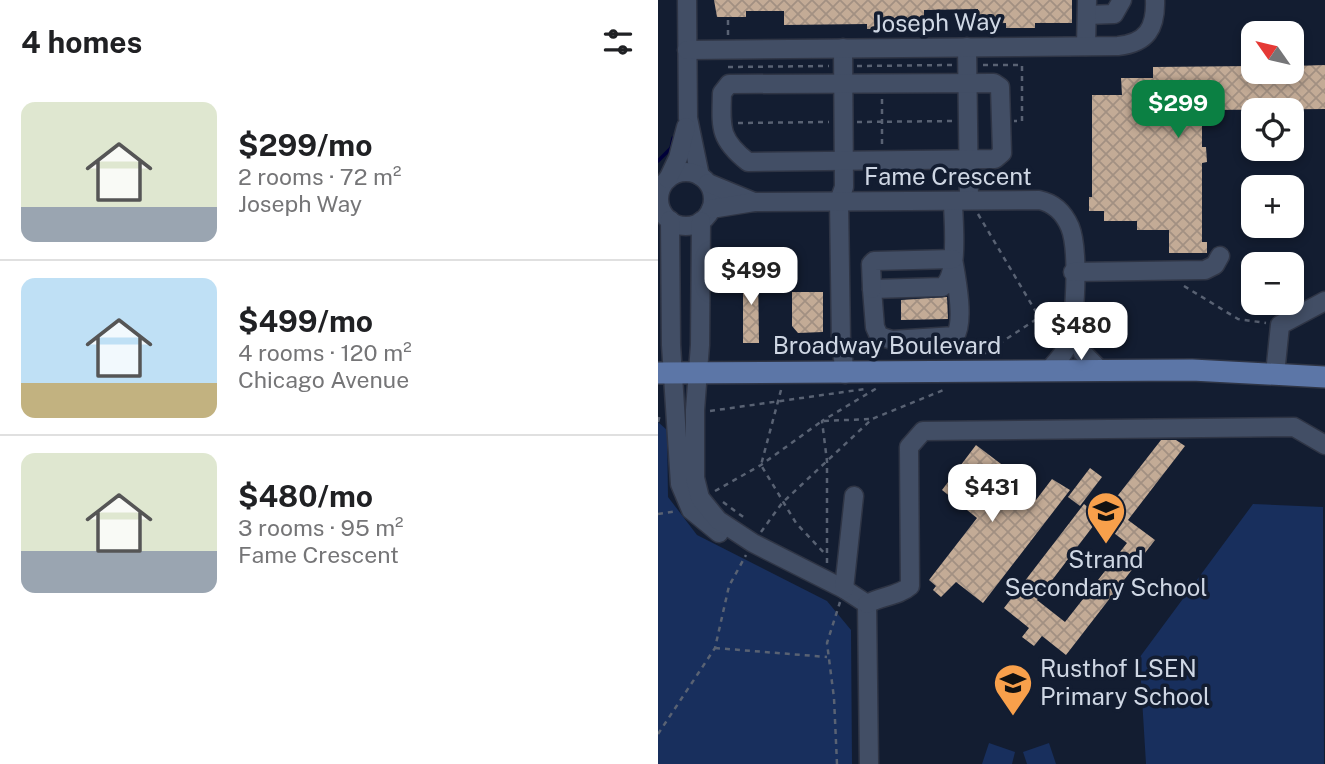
<!DOCTYPE html>
<meta charset="utf-8">
<style>
body{margin:0;font-family:"Public Sans",sans-serif;background:#f6f6f6;color:#202124;height:100vh;display:flex;flex-direction:column;font-size:26px;white-space:nowrap}
*{box-sizing:border-box;margin:0}
p{font-size:23px;color:#757577}
.icon{flex:none;width:38px;height:38px;fill:none;stroke:currentColor;stroke-width:2;stroke-linecap:round;stroke-linejoin:round}
.map{position:relative;flex:1;overflow:hidden}
.panel{display:flex;flex-direction:column;background:#fff;width:658px}
.panel>*{flex:none}
.needle{width:46px;rotate:304deg}
.fabs{position:absolute;left:583px;top:21px;display:grid;gap:14px}
.fabs a{display:grid;place-items:center;width:63px;height:63px;border-radius:14px;background:#fff;box-shadow:0 4px 10px #0003;font-size:35px}
.price{position:absolute;translate:-50% -60px;padding:0 16px;border-radius:14px;background:#fff;color:#222;font-size:23px;line-height:46px;filter:drop-shadow(0 2px 4px #0008)}
.price::after{content:'';position:absolute;left:50%;top:42px;width:21px;height:16px;margin-left:-10px;background:inherit;clip-path:polygon(0 0,100% 0,50% 100%)}
.price.selected{background:#0b8043;color:#fff}
ul{padding:0;list-style:none}
li{display:flex;align-items:center;gap:21px;height:175px;padding:0 21px}
li+li{border-top:2px solid #e0e0e0}
li span{display:grid;place-items:center;flex:none;width:196px;height:140px;border-radius:14px;color:#555}
li>.icon{margin-inline-start:auto}
span .icon{width:84px;height:84px;fill:#fffc;stroke-width:1}
li b{font-size:30px}
h2{display:flex;justify-content:space-between;align-items:center;height:84px;padding:0 21px;font-size:30px}
main{display:flex;flex:1;min-height:0}
.map>svg:first-child{display:block}
</style>
<main>
<section class="panel">
<h2>4 homes<svg class="icon" aria-label="filters" viewBox="0 0 24 24"><path d="M4 7h16M4 17h16"/><circle cx="9" cy="7" r="2"/><circle cx="15" cy="17" r="2"/></svg></h2>
<ul>
<li><span style="background:linear-gradient(#dfe7d0 75%,#9aa5b1 0)"><svg class="icon" aria-label="home" viewBox="0 0 24 24"><path d="M3 11l9-7 9 7M6 9v11h12V9"/></svg></span><div><b>$299/mo</b><p>2 rooms · 72 m²</p><p>Joseph Way</p></div></li>
<li><span style="background:linear-gradient(#bfe0f5 75%,#c2b280 0)"><svg class="icon" aria-label="home" viewBox="0 0 24 24"><path d="M3 11l9-7 9 7M6 9v11h12V9"/></svg></span><div><b>$499/mo</b><p>4 rooms · 120 m²</p><p>Chicago Avenue</p></div></li>
<li><span style="background:linear-gradient(#dfe7d0 70%,#9aa5b1 0)"><svg class="icon" aria-label="home" viewBox="0 0 24 24"><path d="M3 11l9-7 9 7M6 9v11h12V9"/></svg></span><div><b>$480/mo</b><p>3 rooms · 95 m²</p><p>Fame Crescent</p></div></li>
</ul>
</section>
<div class="map">
<svg width="667" height="764" viewBox="0 0 667 764">
<defs>
<pattern id="building-cross-hatch" width="8" height="8" patternUnits="userSpaceOnUse" patternTransform="scale(1.75)"><rect width="8" height="8" fill="#c3ab96"/><path d="M0 0l8 8M0 8l8-8" fill="none" stroke="#a29082"/></pattern>
</defs>
<rect width="100%" height="100%" fill="#131d31"/>
<g fill="#182f5d">
<path d="M0 422 9 430 10 497 39 535 169 601 193 630 194 764H0Z"/>
<path d="M595 504 665 507 666 764H488L482 665H476Z"/>
<path d="M331 743 357 752 354 764H324Z"/>
<path d="M391 743 398 764H369L365 752Z"/>
</g>
<g fill="none" stroke-linecap="round" stroke-linejoin="round">
<path stroke="#000039" stroke-width="3.5" d="M0 161 13 148 15 138 19 137"/>
</g>
<g fill="url(#building-cross-hatch)">
<path d="M56 0H414V23H377V28H348V23L320 24V9L266 10V24H238V29H209V24L126 25V11H88V17H59Z"/>
<path d="M667 65V109L548 110V114H544V147H548L549 162 544 163V242H549V253H511V230H479V221H446V211H431V197H434V95H464L463 78H495V67L595 66V72H634V66Z"/>
<path d="M100 269 101 343H85V270Z"/>
<path d="M134 292H165V332L140 333 134 326Z"/>
<path d="M289 297 290 319 243 320V300Z"/>
<path d="M503 440H518L527 446 470 520 497 540 408 655 384 636 376 646 364 637 371 628 346 608 426 504 442 517 379 600 407 622 469 543 440 521Z"/>
<path d="M318 445 355 473 350 479 378 500 394 479 412 490 325 603 298 582 283 597 275 590 278 586 271 580 319 518 284 490Z"/>
<path d="M432 468 444 477 422 506 410 497Z"/>
</g>
<g fill="none" stroke-linecap="round" stroke-linejoin="round">
<g stroke="#2f3545" stroke-width="21">
<g id="minor">
<path d="M29 0 30 118 42 176"/>
<path d="M429 15 456 14 464 0"/>
<path d="M428 46 429 0"/>
<path d="M309 47 311 200"/>
<path d="M185 48 186 187 181 201 183 343 187 374"/>
<path d="M29 50 460 46C489 43 498 28 497 0"/>
<path d="M336 83 342 87 344 153 337 159 90 162C61 139 63 128 64 93L71 84Z"/>
<circle cx="28" cy="199" r="27"/>
<path d="M10 179 20 158 28 127"/>
<path d="M50 183 96 202"/>
<path d="M295 201C295 221 302 276 284 287L214 289 217 327 221 336 234 340 297 336C307 322 298 276 295 259"/>
<path d="M53 209 96 202 381 200C396 203 406 213 412 227 421 249 418 324 409 346 405 356 397 363 390 371"/>
<path d="M12 220 13 345 22 484 33 510 61 533"/>
<path d="M43 221 42 345 37 410V478L42 498 60 520 95 543 186 589 209 604 211 764"/>
<path d="M415 272 547 270 557 265 562 256"/>
<path d="M214 289 213 264 216 261 295 259"/>
<path d="M414 328 425 353 443 371"/>
<path d="M617 374 622 325 667 301"/>
<path d="M186 589 196 496"/>
<path d="M209 604C222 596 241 596 252 586L251 447 265 431 636 427 667 445"/>
</g>
</g>
<g stroke="#2f3545" stroke-width="24">
<path id="major" d="M0 373 534 370 667 377"/>
</g>
<g stroke="#596273" stroke-width="2.5" stroke-dasharray="5 5" stroke-linecap="butt">
<path d="M70 35V17"/>
<path d="M325 65H364V121H356"/>
<path d="M199 66 294 65"/>
<path d="M70 67 171 66"/>
<path d="M224 99V145"/>
<path d="M199 122 297 121"/>
<path d="M80 123 171 122"/>
<path d="M320 214 381 317"/>
<path d="M526 286 580 319 608 323"/>
<path d="M324 355 400 305"/>
<path d="M123 390 103 465 138 523 168 555"/>
<path d="M52 411 207 389"/>
<path d="M0 422 2 415"/>
<path d="M57 491 103 465 164 421 214 419"/>
<path d="M65 502 88 519"/>
<path d="M0 514 19 511"/>
<path d="M103 532 124 503 214 419 288 389"/>
<path d="M169 563V461L164 421 219 388"/>
<path d="M57 648 169 657"/>
<path d="M0 734 57 648 71 586 88 555"/>
<path d="M179 764 176 698 169 643 182 602"/>
</g>
<use href="#minor" stroke="#424e65" stroke-width="18"/>
<use href="#major" stroke="#5c76a7" stroke-width="21"/>
</g>
<defs>
<g id="school-pin" transform="scale(2.0125)"><path d="M0 17L-7.5 6A9.5 9.5 0 1 1 7.5 6Z" fill="#f8a04b" stroke="#131d31"/><path d="M0-5L7-2L0 1L-7-2ZM-4 1L0 2.5L4 1V4Q0 6-4 4Z" fill="#111"/></g>
</defs>
<g fill-rule="evenodd">
<use href="#school-pin" x="448" y="511"/>
<use href="#school-pin" x="355" y="683"/>
</g>
<g text-anchor="middle" stroke-width="7" stroke-linejoin="round" paint-order="stroke">
<g font-size="24" fill="#cfd7e4" stroke="#131d31">
<text transform="translate(279 23) rotate(-1)" y="8">Joseph Way</text>
<text x="290" y="185">Fame Crescent</text>
<text x="229" y="354">Broadway Boulevard</text>
</g>
<g font-size="24" fill="#cfd7e4" stroke="#131d31">
<text x="448" y="568">Strand<tspan x="448" dy="28">Secondary School</tspan></text>
<text x="382" y="677" text-anchor="start">Rusthof LSEN<tspan x="382" dy="28">Primary School</tspan></text>
</g>
</g>
</svg>
<div class="fabs">
<a><svg class="needle" viewBox="-14 -14 28 28"><path d="M0-13l5 13h-10z" fill="#e53935"/><path d="M0 13l5-13h-10z" fill="#757577"/></svg></a>
<a><svg class="icon" aria-label="locate" viewBox="0 0 24 24"><circle cx="12" cy="12" r="6"/><path d="M12 2v4M12 18v4M2 12h4M18 12h4"/></svg></a>
<a>+</a>
<a>−</a>
</div>
<b class="price selected" style="left:520px;top:140px">$299</b>
<b class="price" style="left:93px;top:307px">$499</b>
<b class="price" style="left:423px;top:362px">$480</b>
<b class="price" style="left:334px;top:524px">$431</b>
</div>
</main>
